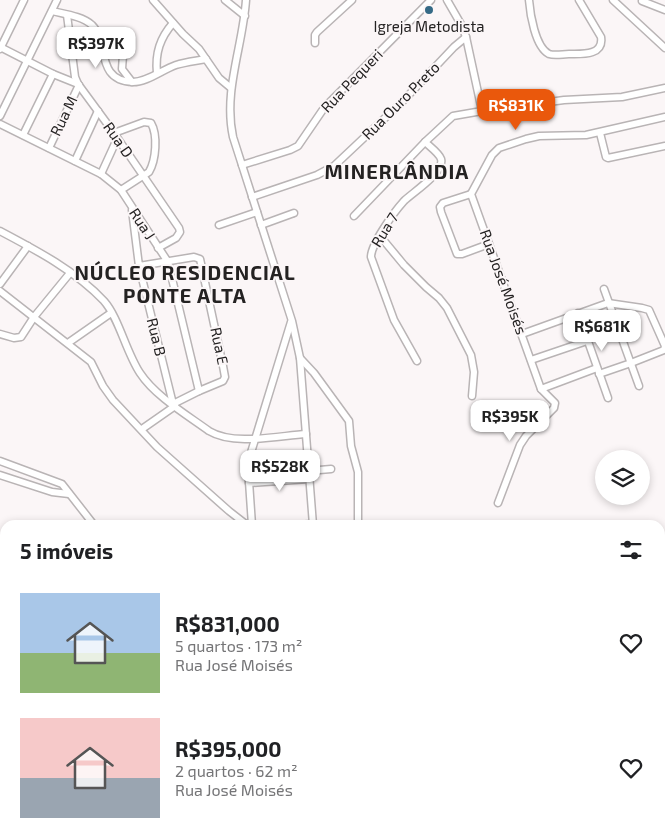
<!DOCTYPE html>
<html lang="pt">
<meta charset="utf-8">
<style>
body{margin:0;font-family:"Exo 2",sans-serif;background:#f6f6f6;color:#202124;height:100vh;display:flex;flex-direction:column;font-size:19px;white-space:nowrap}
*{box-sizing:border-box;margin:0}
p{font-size:16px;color:#757577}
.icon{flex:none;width:28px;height:28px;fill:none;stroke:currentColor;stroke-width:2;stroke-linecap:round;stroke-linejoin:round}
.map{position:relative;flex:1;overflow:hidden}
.details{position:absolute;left:0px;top:520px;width:665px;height:320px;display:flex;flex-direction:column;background:#fff;border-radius:15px 15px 0 0;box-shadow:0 2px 8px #0003}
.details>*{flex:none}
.buttons{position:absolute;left:595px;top:450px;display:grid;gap:10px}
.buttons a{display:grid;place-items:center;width:55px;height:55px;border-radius:50%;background:#fff;box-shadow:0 2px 8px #0003;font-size:25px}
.price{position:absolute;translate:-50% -42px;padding:0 11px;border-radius:10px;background:#fff;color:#222;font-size:16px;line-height:32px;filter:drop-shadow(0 1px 2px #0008)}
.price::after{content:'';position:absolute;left:50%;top:30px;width:15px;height:11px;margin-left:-8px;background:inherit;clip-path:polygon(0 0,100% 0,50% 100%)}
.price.on{background:#ea580c;color:#fff}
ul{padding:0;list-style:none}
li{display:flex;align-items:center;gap:15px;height:125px;padding:0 20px}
li span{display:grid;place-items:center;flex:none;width:140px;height:100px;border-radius:0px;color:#555}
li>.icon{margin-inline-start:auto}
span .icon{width:60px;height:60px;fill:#fffc;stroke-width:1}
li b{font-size:21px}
h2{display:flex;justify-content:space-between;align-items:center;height:60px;padding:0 20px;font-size:21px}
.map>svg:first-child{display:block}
</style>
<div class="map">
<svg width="665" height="840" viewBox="0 0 665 840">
<rect width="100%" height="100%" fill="#fbf6f7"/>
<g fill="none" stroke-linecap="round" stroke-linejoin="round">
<g stroke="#b9b4b5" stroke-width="9">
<g id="minor">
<path d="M153 0 183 34 199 49 219 78 231 88"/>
<path d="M225 0 245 16"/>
<path d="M246 0C243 46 223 91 233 137L292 321 300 358 313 525"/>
<path d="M447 0 462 26 466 37 482 111"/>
<path d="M529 0C530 13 535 47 549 54 555 56 563 54 569 54 581 54 604 56 601 37L579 0"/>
<path d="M613 0 665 48"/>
<path d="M642 1 665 10"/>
<path d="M52 11C64 14 82 16 92 25 109 42 95 81 133 82 147 82 162 70 176 65 186 62 196 61 206 59"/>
<path d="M67 15 75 77 78 84 114 133 179 228 180 232 176 238 158 248"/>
<path d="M124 41 122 69 132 82"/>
<path d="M315 43V35L317 32 352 0"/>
<path d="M0 47 53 74 78 84"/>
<path d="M0 49 24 0"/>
<path d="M157 73C155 53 160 38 173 23"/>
<path d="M0 116 57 0"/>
<path d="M0 124 101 174 121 190 168 262 199 391"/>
<path d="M114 133 144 122 151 123C158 135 156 160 149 172L121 190"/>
<path d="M600 133 606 157 608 158 665 146"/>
<path d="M23 135 53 74"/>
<path d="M49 148 79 85"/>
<path d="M75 161 98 111"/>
<path d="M242 165 290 150 298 146 324 108 431 0"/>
<path d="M101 174 117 139"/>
<path d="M471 194 443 203 440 207 441 212 457 254H462L489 244"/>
<path d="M252 197 317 175 334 166 403 101 454 47 466 37"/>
<path d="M132 210 139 266 173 404 199 391 223 381 225 377 223 366 200 259 194 257 139 266"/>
<path d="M354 216 425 142 453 116 482 111 564 100 622 97 665 88"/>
<path d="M219 225 257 212"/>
<path d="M261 225 294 213"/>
<path d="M0 231C36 250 76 271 104 301 119 318 126 352 140 373 155 396 187 415 209 431 234 446 277 436 306 434"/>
<path d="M380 236 404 265 426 287 439 298 447 308 471 355 474 372 472 396"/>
<path d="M0 284 28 246"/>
<path d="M604 289 639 386"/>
<path d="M0 291 91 362 103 386 113 400 157 447 229 511 247 525"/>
<path d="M578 313 608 398"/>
<path d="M0 334 14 338 21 337 34 317 70 273"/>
<path d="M522 334 608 303 642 308 649 310 665 346 664 350 631 363 599 374"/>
<path d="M68 343 111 313"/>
<path d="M300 358 314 373 349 421 351 446 358 472V525"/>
<path d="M531 360 587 341"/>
<path d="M417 361 394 320 371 257C371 244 394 212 404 201 412 193 445 172 441 159 439 153 429 146 425 142"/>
<path d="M541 389 597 368"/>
<path d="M142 429 175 406"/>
<path d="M0 461 62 484 94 525"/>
<path d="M308 471 331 469"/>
<path d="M0 475 52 492 69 494"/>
<path d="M249 483 309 479"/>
<path d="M498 503 520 445 526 436 554 408 555 403 541 389 471 194 492 155 499 148 526 139 539 136 586 135 665 117"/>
<path d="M252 525 248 467 249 459 291 322"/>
<path d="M296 525 313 524"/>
<path d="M0 564 5 563"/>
<path d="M438 835 441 840"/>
<path d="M330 838 346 835"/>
<path d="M156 840 157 835"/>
</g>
</g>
<use href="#minor" stroke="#fff" stroke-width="6"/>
</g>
<circle fill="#346a86" stroke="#fbf6f7" stroke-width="2" cx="429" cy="10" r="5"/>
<g text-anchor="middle" stroke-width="4" stroke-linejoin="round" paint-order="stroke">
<g font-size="15" fill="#242222" stroke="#fbf6f7">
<text x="429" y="32">Igreja Metodista</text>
</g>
<g font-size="15" fill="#242222" stroke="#fbf6f7">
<text transform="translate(352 81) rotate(-46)" y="5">Rua Pequeri</text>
<text transform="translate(401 101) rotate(-45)" y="5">Rua Ouro Preto</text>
<text transform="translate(64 116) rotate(-64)" y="5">Rua M</text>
<text transform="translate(118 140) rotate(55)" y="5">Rua D</text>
<text transform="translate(142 224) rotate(57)" y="5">Rua J</text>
<text transform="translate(385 230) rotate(-58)" y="5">Rua 7</text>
<text transform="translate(503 282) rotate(70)" y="5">Rua José Moisés</text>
<text transform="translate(156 337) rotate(76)" y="5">Rua B</text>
<text transform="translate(219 346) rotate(78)" y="5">Rua E</text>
</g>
<g font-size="20" font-weight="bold" letter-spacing="1" fill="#242222" stroke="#fbf6f7">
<text x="397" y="179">MINERLÂNDIA</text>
<text x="185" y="280">NÚCLEO RESIDENCIAL<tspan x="185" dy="23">PONTE ALTA</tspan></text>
</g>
</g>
</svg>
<div class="buttons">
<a><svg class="icon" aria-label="layers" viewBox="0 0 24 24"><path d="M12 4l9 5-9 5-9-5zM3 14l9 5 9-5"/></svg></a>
</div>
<b class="price" style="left:96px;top:69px">R$397K</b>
<b class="price on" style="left:516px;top:131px">R$831K</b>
<b class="price" style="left:602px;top:352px">R$681K</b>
<b class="price" style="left:510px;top:442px">R$395K</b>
<b class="price" style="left:280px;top:492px">R$528K</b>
<section class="details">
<h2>5 imóveis<svg class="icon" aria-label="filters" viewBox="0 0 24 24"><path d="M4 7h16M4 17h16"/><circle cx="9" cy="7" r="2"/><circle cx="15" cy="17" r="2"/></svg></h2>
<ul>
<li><span style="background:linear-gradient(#a9c7e8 60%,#8fb573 0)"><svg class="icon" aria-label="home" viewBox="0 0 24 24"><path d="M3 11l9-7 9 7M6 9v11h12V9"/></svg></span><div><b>R$831,000</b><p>5 quartos · 173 m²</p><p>Rua José Moisés</p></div><svg class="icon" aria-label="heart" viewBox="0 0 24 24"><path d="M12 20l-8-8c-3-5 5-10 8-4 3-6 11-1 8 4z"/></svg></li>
<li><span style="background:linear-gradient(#f6c9c9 60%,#9aa5b1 0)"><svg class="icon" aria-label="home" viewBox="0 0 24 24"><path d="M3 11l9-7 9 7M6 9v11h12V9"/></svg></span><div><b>R$395,000</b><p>2 quartos · 62 m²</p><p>Rua José Moisés</p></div><svg class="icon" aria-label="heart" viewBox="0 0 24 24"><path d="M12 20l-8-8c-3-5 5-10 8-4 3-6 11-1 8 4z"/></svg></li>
</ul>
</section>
</div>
